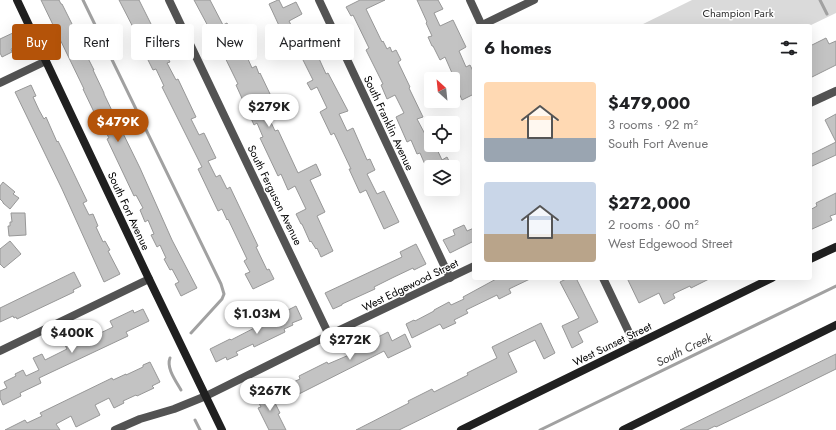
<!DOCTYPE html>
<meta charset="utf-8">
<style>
body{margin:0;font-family:Jost,sans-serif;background:#f2f2f2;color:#202124;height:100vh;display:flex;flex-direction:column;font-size:15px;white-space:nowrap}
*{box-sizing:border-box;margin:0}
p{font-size:13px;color:#757577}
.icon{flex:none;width:22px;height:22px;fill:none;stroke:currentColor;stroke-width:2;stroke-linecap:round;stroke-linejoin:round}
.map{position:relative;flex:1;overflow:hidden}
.details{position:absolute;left:472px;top:24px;width:340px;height:256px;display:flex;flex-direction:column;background:#fff;border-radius:4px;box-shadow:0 4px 16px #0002}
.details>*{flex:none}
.banner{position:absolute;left:12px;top:24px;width:380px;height:36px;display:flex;gap:8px}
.needle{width:26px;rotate:333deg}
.controls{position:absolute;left:424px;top:72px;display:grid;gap:8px}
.controls a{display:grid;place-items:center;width:36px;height:36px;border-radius:4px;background:#fff;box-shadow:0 4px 16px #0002;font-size:20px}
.price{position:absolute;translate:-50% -34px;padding:0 9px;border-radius:14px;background:#fff;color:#222;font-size:13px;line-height:26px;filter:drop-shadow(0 1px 2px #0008)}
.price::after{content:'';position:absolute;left:50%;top:24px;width:12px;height:9px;margin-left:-6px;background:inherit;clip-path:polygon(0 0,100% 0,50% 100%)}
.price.selected{background:#b45309;color:#fff}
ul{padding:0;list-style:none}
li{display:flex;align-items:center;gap:12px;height:100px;padding:0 12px}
li span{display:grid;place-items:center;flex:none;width:112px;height:80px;border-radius:4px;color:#555}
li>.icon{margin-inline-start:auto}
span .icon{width:48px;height:48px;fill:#fffc;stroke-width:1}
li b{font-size:17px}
h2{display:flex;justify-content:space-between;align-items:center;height:48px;padding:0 12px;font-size:17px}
.pill{padding:0 14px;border-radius:4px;background:#fff;box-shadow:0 4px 16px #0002;font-size:14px;line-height:36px}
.pill.selected{background:#b45309;color:#fff}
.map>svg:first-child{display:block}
</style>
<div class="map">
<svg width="836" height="430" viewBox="0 0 836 430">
<rect width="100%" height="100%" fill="#fff"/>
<path fill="#dadada" d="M692 0H836V13L809 26H639Z"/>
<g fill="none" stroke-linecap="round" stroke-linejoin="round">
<g stroke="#a1a1a1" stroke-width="3">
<path d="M83 0 221 284 224 294 222 299 191 333"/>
<path d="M820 0 827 14"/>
<path d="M170 358C166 368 176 381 181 390"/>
<path d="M195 420 200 430"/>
<path d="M540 430 836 286"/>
</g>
</g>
<g fill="#c3c3c3" stroke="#979797">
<path d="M41 0H59L61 4H62L72 24 71 25 94 70H93L104 93V94L115 117 140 168 172 240 197 288 181 296 175 284 179 282 172 269 170 270 164 259 166 258 160 245 157 247 151 235 154 234 148 220 145 222 140 210 143 208 136 195 134 196 107 139 109 138 101 123 99 124 93 112H94L83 89H84Z"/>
<path d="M119 0H139L155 32 150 35 161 55 165 53 170 62 167 63 176 80 178 79 196 117 191 119 199 135 204 133 216 158 208 161 216 177 220 175 227 189 230 187 258 246 256 247 267 270 269 269 274 279 253 289 245 274 250 272 244 261 247 259 228 219 227 220 222 209 218 211 198 169 202 167 162 87 164 86 156 69 153 70 146 56 145 57 134 36 137 35Z"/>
<path d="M194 0H210L223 25 227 23 244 59 247 57 252 68 256 66 259 74 260 73 271 96 267 99 275 115 269 118 275 131 278 130 298 173 316 164 321 175 310 180 325 212 317 216 333 251 321 257 317 248 316 249 311 241 310 242 302 224H301L296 214 306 209 295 186 288 190 281 174 278 176 260 138 263 137 257 123 254 125 236 85 238 84 210 27 209 28Z"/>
<path d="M278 0H279L283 8 296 2 302 14 289 21 296 35 309 29 314 40 311 41 326 74 328 73 348 111 339 114 347 131 353 128 367 160 370 159 375 170 367 174 377 194 384 191 399 222 384 229 366 190 360 193 349 169H351L334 133 331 135 320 112 327 108 317 87 311 90 307 83 313 80 297 48 289 52 280 33 282 32 269 4Z"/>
<path d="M360 0H385L366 9 382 42 383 41 387 49 390 47 392 52 396 50 401 60 398 62 410 87 409 88 423 117 417 119 426 136 431 133V145H435L442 160 447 157 452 167H426L420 153 417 154 411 140 407 142 396 117 404 113 395 95 387 99 381 85 383 84 366 50 369 48 353 15 351 16 346 7Z"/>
<path d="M417 0H438L443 9 434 13 440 26 453 20 466 47 459 51 466 67 470 65 474 73V94L462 100 459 93 453 95V79L450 74 452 73 445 57 440 60 433 46H432L428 37 432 36 426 23 427 22Z"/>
<path d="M15 32 21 44 11 49 12 52 2 57 0 53V39Z"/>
<path d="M826 38 829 44 836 41V65L810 78V46Z"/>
<path d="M31 85 36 96 33 97 39 110 44 119 46 117 57 142 58 141 64 153 87 201 83 203 89 215 93 214 98 226 96 227 103 242 105 241 110 250 108 251 120 274 104 282 62 189 15 92Z"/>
<path d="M836 114V142L825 120Z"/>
<path d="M836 142V155L810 167V155Z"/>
<path d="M3 182 15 192 13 194 19 198 10 209 3 203V202L0 199V186Z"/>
<path d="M836 193V214L830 216 832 220 810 230V210L817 206 816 203Z"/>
<path d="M11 213H25L26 235 9 236 8 226H10V222H12Z"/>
<path d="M464 225 467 231 474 228V241L450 253 443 240 455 235 453 230Z"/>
<path d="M10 241 21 254 4 268 0 264V249Z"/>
<path d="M416 244 426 264 414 270 413 268 392 278 374 287 375 289 342 304V305L333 309 325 293 402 257 400 252Z"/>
<path d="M74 272 81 286 73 290 74 292 17 319 16 317 14 318 13 316 0 322V308Z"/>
<path d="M498 278H532L509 289 511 293 499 299 497 295 466 310 468 313 454 320 456 323 443 329 440 324 412 338 406 324 414 320 415 321 434 311V310L449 302 451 305 464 299 463 297Z"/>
<path d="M568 278H576L598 322 578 332 583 342 572 348 562 326 579 318 560 282Z"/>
<path d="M627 278H711L691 288 690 286 673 294 675 298 664 304 659 293 639 303Z"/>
<path d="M296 306 302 319 292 323 293 325 284 329 285 332 254 347 253 344 236 352 238 355 227 360 226 357 216 362 210 349 230 339 231 340 268 321V320Z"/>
<path d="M143 309 149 321 126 332 128 336 39 378 41 383 20 393 21 396 3 405 0 398V391L7 388 4 382 16 376 15 374 23 370 26 376 39 370 33 358 42 354 45 360 67 349 64 343 85 333 88 339 113 327 110 321 133 310 134 313Z"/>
<path d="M541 323 555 353 544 359 535 340 508 353 517 372 399 430H356L409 403 408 401 432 389 434 392 468 375 467 373 497 358 492 347Z"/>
<path d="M388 332 392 341 405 334 411 347 388 358 384 351 295 396 289 384 300 379 299 376 327 362 328 364 349 355 347 352 357 347V348L378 338V337Z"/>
<path d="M836 354V369L775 399 716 427 715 426 707 430H680Z"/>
<path d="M150 362 160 382 152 386 154 388 137 396 136 395 123 401 124 403 114 408 109 398 95 405 100 415 76 427 71 416 56 424 60 430H5L25 420 27 423 42 416 40 413 112 378 113 380 126 374V375L143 367V365Z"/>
<path d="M266 389 270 397H272L280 413 278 414 286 430H269L258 408 261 407 259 403 261 402 257 393Z"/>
</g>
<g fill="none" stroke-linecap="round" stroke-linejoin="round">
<g stroke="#535353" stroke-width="8">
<path d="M169 0 329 335"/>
<path d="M319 0 450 278"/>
<path d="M470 0 482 26"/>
<path d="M482 25 534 0"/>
<path d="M0 83 46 61"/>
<path d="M810 103 836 91"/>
<path d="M603 278 635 345"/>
<path d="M0 351 149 279"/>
<path d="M115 430 140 419 174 409 206 396 329 335 474 266"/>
</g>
<g stroke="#202020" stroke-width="8">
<path d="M17 0 149 279 222 430"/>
<path d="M810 259 836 247"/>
<path d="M461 430 772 278"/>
<path d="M623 430 836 325"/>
</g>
</g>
<g text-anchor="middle" stroke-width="3" stroke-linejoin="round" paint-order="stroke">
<g font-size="11" fill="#313131" stroke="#fff">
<text x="738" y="17">Champion Park</text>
</g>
<g font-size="11" fill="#000" stroke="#fff">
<text transform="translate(389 123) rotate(65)" y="4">South Franklin Avenue</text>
<text transform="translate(275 195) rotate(64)" y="4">South Ferguson Avenue</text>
<text transform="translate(129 211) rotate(65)" y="4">South Fort Avenue</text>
<text transform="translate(410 285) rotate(-26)" y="4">West Edgewood Street</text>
<text transform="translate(612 344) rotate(-26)" y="4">West Sunset Street</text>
</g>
<g font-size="12" font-style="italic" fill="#424242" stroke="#fff">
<text transform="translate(684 350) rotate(-26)" y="4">South Creek</text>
</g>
</g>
</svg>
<div class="controls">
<a><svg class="needle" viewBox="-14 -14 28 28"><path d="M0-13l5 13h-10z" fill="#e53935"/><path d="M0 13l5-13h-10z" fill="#757577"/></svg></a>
<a><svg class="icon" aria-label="locate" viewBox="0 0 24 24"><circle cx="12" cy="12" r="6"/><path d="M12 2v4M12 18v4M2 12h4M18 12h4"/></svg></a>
<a><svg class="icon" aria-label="layers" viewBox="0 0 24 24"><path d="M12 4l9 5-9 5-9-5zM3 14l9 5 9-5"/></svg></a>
</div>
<b class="price" style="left:269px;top:128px">$279K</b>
<b class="price selected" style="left:118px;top:143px">$479K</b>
<b class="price" style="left:257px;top:335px">$1.03M</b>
<b class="price" style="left:72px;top:354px">$400K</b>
<b class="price" style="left:350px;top:361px">$272K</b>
<b class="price" style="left:270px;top:412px">$267K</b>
<div class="banner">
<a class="pill selected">Buy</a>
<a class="pill">Rent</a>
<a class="pill">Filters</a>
<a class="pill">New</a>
<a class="pill">Apartment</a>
</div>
<section class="details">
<h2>6 homes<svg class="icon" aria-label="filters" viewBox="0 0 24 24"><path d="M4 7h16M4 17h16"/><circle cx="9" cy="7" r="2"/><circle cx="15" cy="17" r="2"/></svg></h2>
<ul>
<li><span style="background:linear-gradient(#ffd9b3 70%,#9aa5b1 0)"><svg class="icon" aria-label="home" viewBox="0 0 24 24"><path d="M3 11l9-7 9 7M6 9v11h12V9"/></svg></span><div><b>$479,000</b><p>3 rooms · 92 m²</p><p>South Fort Avenue</p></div></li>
<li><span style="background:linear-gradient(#c9d6e8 65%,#b9a48a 0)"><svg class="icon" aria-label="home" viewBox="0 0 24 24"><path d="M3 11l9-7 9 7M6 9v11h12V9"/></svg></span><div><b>$272,000</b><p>2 rooms · 60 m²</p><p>West Edgewood Street</p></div></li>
</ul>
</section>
</div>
